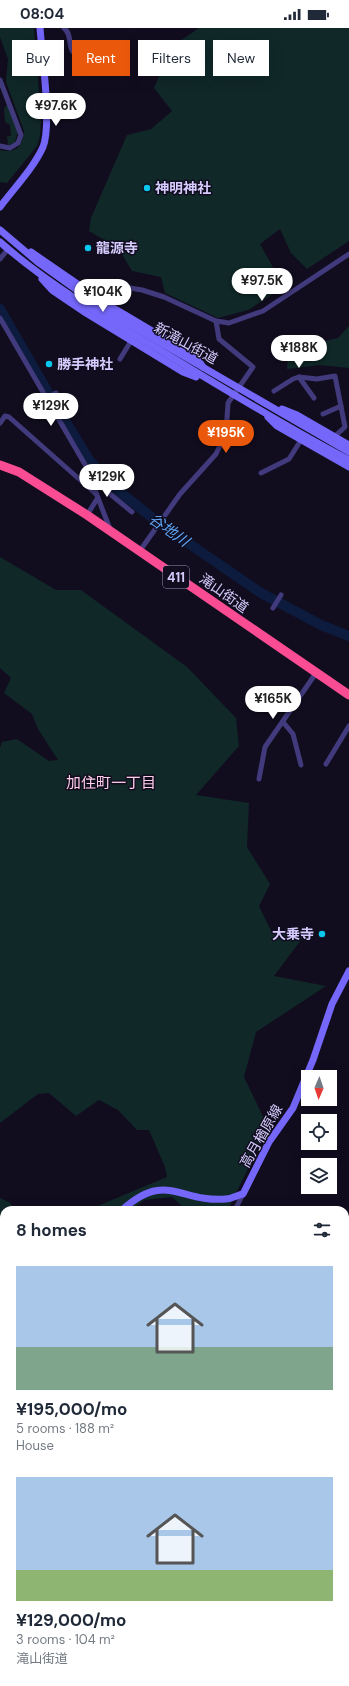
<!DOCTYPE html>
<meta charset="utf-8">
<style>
body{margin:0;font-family:"DM Sans","Noto Sans JP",sans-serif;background:#f6f6f7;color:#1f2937;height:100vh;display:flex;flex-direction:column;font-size:15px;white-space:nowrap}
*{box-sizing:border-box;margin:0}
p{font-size:13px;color:#747a83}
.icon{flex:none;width:22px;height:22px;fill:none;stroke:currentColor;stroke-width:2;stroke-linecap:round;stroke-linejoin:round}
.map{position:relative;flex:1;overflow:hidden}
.sheet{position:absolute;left:0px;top:1178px;width:349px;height:480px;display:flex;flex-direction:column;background:#fff;border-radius:12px 12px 0 0;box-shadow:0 4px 16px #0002}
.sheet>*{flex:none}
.top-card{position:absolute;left:12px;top:12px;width:325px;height:36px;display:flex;gap:8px}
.needle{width:26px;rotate:182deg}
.controls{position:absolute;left:301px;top:1042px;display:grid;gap:8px}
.controls a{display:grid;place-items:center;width:36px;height:36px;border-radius:0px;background:#fff;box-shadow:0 4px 16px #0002;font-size:20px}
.price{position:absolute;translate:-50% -34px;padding:0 9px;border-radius:14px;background:#fff;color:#222;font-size:13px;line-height:26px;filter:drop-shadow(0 1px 2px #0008)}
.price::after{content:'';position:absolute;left:50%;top:24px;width:12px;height:9px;margin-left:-6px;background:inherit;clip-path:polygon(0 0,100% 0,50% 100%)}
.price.selected{background:#ea580c;color:#fff}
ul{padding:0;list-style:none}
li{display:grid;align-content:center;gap:8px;height:212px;padding:0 16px}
li span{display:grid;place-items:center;height:124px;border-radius:0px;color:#555}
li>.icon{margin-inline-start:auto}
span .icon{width:72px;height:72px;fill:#fffc;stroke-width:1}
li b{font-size:17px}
h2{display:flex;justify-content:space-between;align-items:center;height:48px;padding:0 16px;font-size:17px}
.tag{padding:0 14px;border-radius:0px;background:#fff;box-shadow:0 4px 16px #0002;font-size:14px;line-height:36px}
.tag.selected{background:#ea580c;color:#fff}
.status{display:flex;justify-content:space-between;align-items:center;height:28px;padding:0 20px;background:#fff;direction:ltr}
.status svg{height:11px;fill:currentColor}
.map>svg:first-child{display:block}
</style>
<div class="status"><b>08:04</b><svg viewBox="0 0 49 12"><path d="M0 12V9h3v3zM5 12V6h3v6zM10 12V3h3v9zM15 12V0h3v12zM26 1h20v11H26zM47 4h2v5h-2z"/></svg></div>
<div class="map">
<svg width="349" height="1658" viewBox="0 0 349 1658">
<rect width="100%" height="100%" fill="#110d1f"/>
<g fill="#102828">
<path d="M0 0H34L41 91 40 108 37 118 7 155 0 154V122C15 126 23 119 24 103L6 54 8 31 0 9Z"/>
<path d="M199 0H349V213L307 241 291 225 280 201 260 216 284 259 248 282 218 290 165 265 161 249 132 243 119 221 89 203 91 190 127 107 151 101 172 83 154 60 171 19Z"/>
<path d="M7 76 18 104 15 114 8 118 7 108H11L10 97 5 94 4 81Z"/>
<path d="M349 298V340L320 337 287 341 289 321 338 310Z"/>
<path d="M0 529 56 562H81L187 639 236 690 239 718 196 767 249 775 247 819 270 856 259 878 271 903 286 902 304 908 274 948 326 958 256 1004 244 1049 268 1099 228 1182H186L172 1169 144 1172 132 1182H95L100 1177 167 1149 165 1139 149 1102H137L118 1082 99 1072 76 1088 49 1065 38 1066 0 1095V720L2 714 17 711 49 733 58 732 38 701 32 686 4 665 11 650 0 640Z"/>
<path d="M0 1170 9 1174 16 1182H4V1419L0 1422Z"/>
<path d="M345 1342 349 1344V1658H209L234 1654H345Z"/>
<path d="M81 1654H153L150 1656 155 1658H76L82 1656Z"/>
</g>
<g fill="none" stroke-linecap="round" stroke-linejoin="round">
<g stroke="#0d1c3e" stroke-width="5.5">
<path d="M0 1594 4 1603"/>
<path d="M1 1643 2 1639H4"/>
</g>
<path stroke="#0d1c3e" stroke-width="10" d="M0 281 53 373 90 433 120 464 159 495 261 565 321 597 349 608"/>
<g stroke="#413a7c" stroke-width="5">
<path d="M64 0C76 10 61 25 87 31"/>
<path d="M0 52 21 107 18 115 10 120 0 118"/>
<path d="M0 231 8 221"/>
<path d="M91 265 97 256 100 255 142 262 164 269 216 293 229 295 263 283 349 226"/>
<path d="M0 290 87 440 109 465 132 484"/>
<path d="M120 331 131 313"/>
<path d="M299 349 317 351 335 348 345 399 334 409"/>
<path d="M274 363 293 351 299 349 314 370"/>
<path d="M45 371 56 365"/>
<path d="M323 386 341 378"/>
<path d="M0 395 5 388 9 389 96 466"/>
<path d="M88 444 110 501"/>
<path d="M261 445 289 431 301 412"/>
<path d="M87 487 97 471"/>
<path d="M139 524 180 466 216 426 226 405 228 375 253 339 219 311 216 293"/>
<path d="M273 580 281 567"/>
<path d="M283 694 293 706 301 737"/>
<path d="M326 736 349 698"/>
<path d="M259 751 265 719 316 645"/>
<path d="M235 1182 243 1166"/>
</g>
<g stroke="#7467fa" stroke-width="7">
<path d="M0 179C14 160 33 141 43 119 52 97 42 27 40 0"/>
<path d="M0 202 39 235 106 283 349 424"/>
<path d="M0 214C50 258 106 290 163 324 224 361 286 399 349 432"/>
<path d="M31 224 105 275 196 329 203 339"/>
<path d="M42 251 52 262 86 285 183 344 196 349"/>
<path d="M282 381 297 387 349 417"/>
<path d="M268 389 277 398 349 439"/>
<path d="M122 1182C166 1142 180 1175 226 1171 231 1171 238 1167 243 1166L269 1114 293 1080 313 1032 332 976 349 943"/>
<path d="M0 1278 4 1274"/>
<path d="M0 1587 4 1596"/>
<path d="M20 1654 21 1658"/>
</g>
<path stroke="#f94c93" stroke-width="9" d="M0 437 19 444 87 487 349 667"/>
</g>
<g fill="#09c7ed" stroke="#110d1f" stroke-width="1.5">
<circle cx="147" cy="160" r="4"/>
<circle cx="88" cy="220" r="4"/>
<circle cx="49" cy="336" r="4"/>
<circle cx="322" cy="906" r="4"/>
</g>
<g text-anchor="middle" stroke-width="3" stroke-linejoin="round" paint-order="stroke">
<rect fill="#110d1f" stroke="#9a93ba" stroke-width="1" x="163" y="538" width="26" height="22" rx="3"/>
<g font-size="13" font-weight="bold" fill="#d5ccfd">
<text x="176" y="554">411</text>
</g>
<g font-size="14" font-weight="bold" fill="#d5ccfd" stroke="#110d1f" text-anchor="start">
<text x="155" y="165">神明神社</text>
<text x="96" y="225">龍源寺</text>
<text x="57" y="341">勝手神社</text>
<text x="314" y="911" text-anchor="end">大乗寺</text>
</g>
<g font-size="14" fill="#d5ccfd" stroke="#110d1f">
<text transform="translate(186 315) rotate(29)" y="5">新滝山街道</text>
<text transform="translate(224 565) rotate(35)" y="5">滝山街道</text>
<text transform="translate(261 1108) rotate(-60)" y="5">高月楢原線</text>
</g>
<g font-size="15" font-style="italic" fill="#5ea7f9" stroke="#110d1f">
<text transform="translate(169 502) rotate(35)" y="5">谷地川</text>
</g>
<g font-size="15" fill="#fdcee9" stroke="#110d1f">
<text x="111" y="760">加住町一丁目</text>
</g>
</g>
</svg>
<div class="controls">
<a><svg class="needle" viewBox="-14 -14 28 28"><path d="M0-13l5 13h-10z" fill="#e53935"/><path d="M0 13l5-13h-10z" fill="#747a83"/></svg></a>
<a><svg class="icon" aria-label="locate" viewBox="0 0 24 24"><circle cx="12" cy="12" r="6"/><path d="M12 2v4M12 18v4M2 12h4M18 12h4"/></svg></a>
<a><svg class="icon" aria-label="layers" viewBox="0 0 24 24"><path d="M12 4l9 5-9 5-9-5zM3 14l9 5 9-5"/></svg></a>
</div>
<b class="price" style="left:56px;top:99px">¥97.6K</b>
<b class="price" style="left:262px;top:274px">¥97.5K</b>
<b class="price" style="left:103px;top:285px">¥104K</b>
<b class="price" style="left:299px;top:341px">¥188K</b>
<b class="price" style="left:51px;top:399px">¥129K</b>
<b class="price selected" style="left:226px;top:426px">¥195K</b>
<b class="price" style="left:107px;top:470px">¥129K</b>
<b class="price" style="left:273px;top:692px">¥165K</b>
<div class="top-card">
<a class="tag">Buy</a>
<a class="tag selected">Rent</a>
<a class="tag">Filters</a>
<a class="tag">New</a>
</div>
<section class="sheet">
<h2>8 homes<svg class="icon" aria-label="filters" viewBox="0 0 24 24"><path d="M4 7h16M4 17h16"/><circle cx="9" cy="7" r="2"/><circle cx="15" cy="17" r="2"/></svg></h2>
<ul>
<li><span style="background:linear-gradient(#a9c7e8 65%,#7fa58c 0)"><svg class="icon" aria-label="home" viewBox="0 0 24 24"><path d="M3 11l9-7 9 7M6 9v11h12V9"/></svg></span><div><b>¥195,000/mo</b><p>5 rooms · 188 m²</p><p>House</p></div></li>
<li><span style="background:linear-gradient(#a9c7e8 75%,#8fb573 0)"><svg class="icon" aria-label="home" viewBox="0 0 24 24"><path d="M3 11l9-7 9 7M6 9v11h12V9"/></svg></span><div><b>¥129,000/mo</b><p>3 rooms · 104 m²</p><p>滝山街道</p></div></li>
</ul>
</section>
</div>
